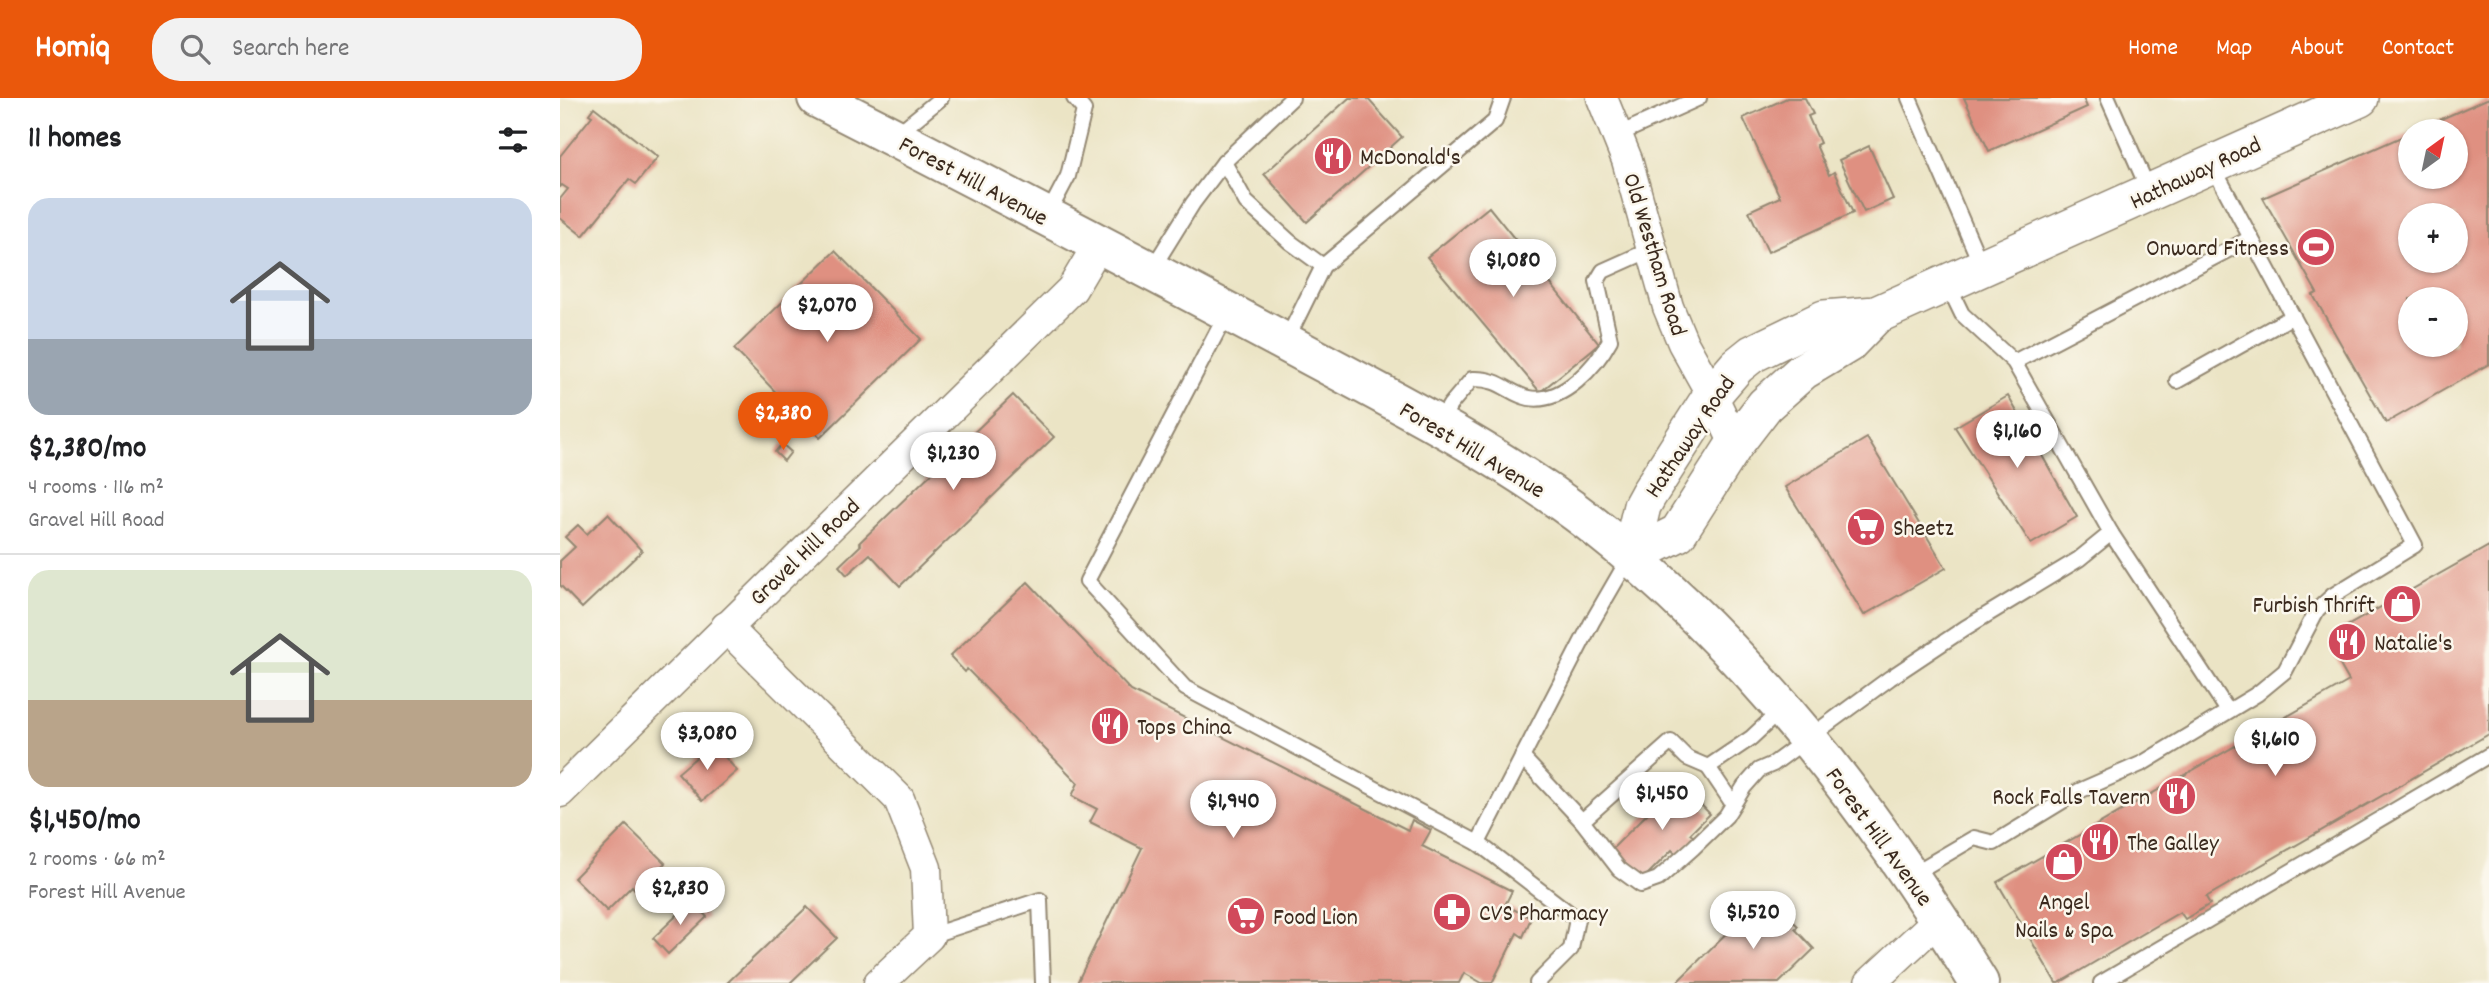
<!DOCTYPE html>
<meta charset="utf-8">
<style>
body{margin:0;font-family:Dekko,sans-serif;background:#f2f2f2;color:#202124;height:100vh;display:flex;flex-direction:column;font-size:26px;white-space:nowrap}
*{box-sizing:border-box;margin:0}
p{font-size:23px;color:#757577}
.icon{flex:none;width:38px;height:38px;fill:none;stroke:currentColor;stroke-width:2;stroke-linecap:round;stroke-linejoin:round}
.map{position:relative;flex:1;overflow:hidden}
.sheet{display:flex;flex-direction:column;background:#fff;width:560px}
.sheet>*{flex:none}
.needle{width:46px;rotate:33deg}
.fabs{position:absolute;left:1838px;top:21px;display:grid;gap:14px}
.fabs a{display:grid;place-items:center;width:70px;height:70px;border-radius:50%;background:#fff;box-shadow:0 2px 5px #0004;font-size:35px}
.price{position:absolute;translate:-50% -60px;padding:0 16px;border-radius:24px;background:#fff;color:#222;font-size:23px;line-height:46px;filter:drop-shadow(0 2px 4px #0008)}
.price::after{content:'';position:absolute;left:50%;top:42px;width:21px;height:16px;margin-left:-10px;background:inherit;clip-path:polygon(0 0,100% 0,50% 100%)}
.price.current{background:#ea580c;color:#fff}
ul{padding:0;list-style:none}
li{display:grid;align-content:center;gap:14px;height:371px;padding:0 28px}
li+li{border-top:2px solid #e0e0e0}
li span{display:grid;place-items:center;height:217px;border-radius:21px;color:#555}
li>.icon{margin-inline-start:auto}
span .icon{width:126px;height:126px;fill:#fffc;stroke-width:1}
li b{font-size:30px}
h2{display:flex;justify-content:space-between;align-items:center;height:84px;padding:0 28px;font-size:30px}
header{display:flex;align-items:center;gap:42px;box-sizing:border-box;height:98px;padding:0 35px;background:#ea580c;color:#fff}
header strong{font-size:33px}
nav{display:flex;gap:38px;margin-inline-start:auto;font-size:24px}
.search{width:490px;height:63px;background:#f2f2f2;display:flex;align-items:center;gap:18px;box-sizing:border-box;padding:0 24px;border-radius:28px;color:#757577;font-size:26px}
main{display:flex;flex:1;min-height:0}
.map>svg:first-child{display:block}
</style>
<header>
<strong>Homiq</strong>
<div class="search"><svg class="icon" aria-label="search" viewBox="0 0 24 24"><circle cx="10" cy="10" r="6"/><path d="M15 15l6 6"/></svg>Search here</div>
<nav><a>Home</a><a>Map</a><a>About</a><a>Contact</a></nav>
</header>
<main>
<section class="sheet">
<h2>11 homes<svg class="icon" aria-label="filters" viewBox="0 0 24 24"><path d="M4 7h16M4 17h16"/><circle cx="9" cy="7" r="2"/><circle cx="15" cy="17" r="2"/></svg></h2>
<ul>
<li><span style="background:linear-gradient(#c9d6e8 65%,#9aa5b1 0)"><svg class="icon" aria-label="home" viewBox="0 0 24 24"><path d="M3 11l9-7 9 7M6 9v11h12V9"/></svg></span><div><b>$2,380/mo</b><p>4 rooms · 116 m²</p><p>Gravel Hill Road</p></div></li>
<li><span style="background:linear-gradient(#dfe7d0 60%,#b9a48a 0)"><svg class="icon" aria-label="home" viewBox="0 0 24 24"><path d="M3 11l9-7 9 7M6 9v11h12V9"/></svg></span><div><b>$1,450/mo</b><p>2 rooms · 66 m²</p><p>Forest Hill Avenue</p></div></li>
</ul>
</section>
<div class="map">
<svg width="1929" height="885" viewBox="0 0 1929 885">
<rect width="100%" height="100%" fill="#fbf7ec"/>
<filter id="ink" filterUnits="userSpaceOnUse"><feTurbulence type="fractalNoise" baseFrequency=".0143" numOctaves="2"/><feDisplacementMap in="SourceGraphic" scale="14" xChannelSelector="R" yChannelSelector="G"/><feConvolveMatrix kernelMatrix="1 2 1 2 8 2 1 2 1" color-interpolation-filters="sRGB"/></filter>
<filter id="wash" filterUnits="userSpaceOnUse"><feTurbulence type="fractalNoise" baseFrequency=".00686" numOctaves="4" result="noise"/><feDisplacementMap in="SourceGraphic" scale="28" xChannelSelector="R" yChannelSelector="G"/><feGaussianBlur stdDeviation="1.57" result="paint"/><feColorMatrix in="noise" values="0 0 0 0 0 0 0 0 0 0 0 0 0 0 0 0 0 1.4 0 .05"/><feComposite in="paint" operator="in"/></filter>
<g filter="url(#wash)">
<rect width="100%" height="100%" fill="#ebe4c5"/>
<g id="blocks">
<g fill="#df9081" fill-rule="evenodd">
<path d="M789 0H807L842 39 747 124 704 76Z"/>
<path d="M1227 0H1245L1253 16 1248 18 1260 45 1256 47 1269 77 1274 74 1293 115 1208 154 1189 113 1220 99 1183 20Z"/>
<path d="M1404 0H1523L1527 9 1429 53Z"/>
<path d="M1929 0V266L1826 325 1753 197 1757 195 1703 100 1850 35V79H1895V33H1854ZM1850 117H1895V163H1850ZM1850 201H1895V247H1850Z"/>
<path d="M34 9 98 59 76 86 69 81 23 138 0 120V101L8 91 2 87 0 89V58L32 18 29 16Z"/>
<path d="M1309 48 1333 101 1304 114 1279 62Z"/>
<path d="M929 109 1039 246 980 294 867 159Z"/>
<path d="M275 153 361 241 260 340 174 251Z"/>
<path d="M453 297 494 339 340 488 310 456 287 477 279 468 301 447 299 445Z"/>
<path d="M1448 298 1517 419 1471 446 1395 329Z"/>
<path d="M1307 340 1386 470 1304 517 1225 389Z"/>
<path d="M222 346 231 354 224 363 215 354Z"/>
<path d="M48 416 82 453 22 510 0 487V463L15 449 5 439 18 427 27 436Z"/>
<path d="M1929 448V636L1646 799 1650 806 1625 821 1620 814 1499 885H1496L1437 784 1789 583 1772 553 1775 535Z"/>
<path d="M468 484 571 593 848 732 852 722 871 732 862 748 952 793 945 807 971 820 963 839 957 835 932 885H922L904 875 899 885H517L582 750 530 724 537 711 512 698 518 685 407 571 405 574 390 558Z"/>
<path d="M153 645 177 673 142 703 118 675Z"/>
<path d="M1119 684 1150 716 1130 736 1135 740 1117 757 1112 752 1082 782 1051 752Z"/>
<path d="M66 727 105 765 77 794 72 788 47 813 14 780Z"/>
<path d="M1203 799 1222 819 1225 816 1238 828 1235 831 1254 851 1219 885H1116Z"/>
<path d="M132 803 147 819 108 856 93 840Z"/>
<path d="M247 809 277 840 230 885H167Z"/>
</g>
</g>
</g>
<g filter="url(#ink)">
<use href="#blocks" fill-opacity="0" stroke="#938772" stroke-width="2"/>
<g fill="none" stroke-linecap="round" stroke-linejoin="round">
<g stroke="#938772" stroke-width="18">
<g id="service">
<path d="M1349 0 1422 169"/>
<path d="M1548 0 1590 95"/>
<path d="M336 37 381 0"/>
<path d="M1057 37 1139 0"/>
<path d="M664 64 686 104 730 144 763 168"/>
<path d="M487 118 508 78 524 12 514 0"/>
<path d="M592 171 633 105 664 64 732 0"/>
<path d="M1388 187 1402 216 1454 264 1551 435 1668 613"/>
<path d="M667 215 527 483 625 590 918 745 1032 524 1069 460"/>
<path d="M726 243 763 168 935 23 943 0"/>
<path d="M1454 264 1691 140"/>
<path d="M1617 283 1733 218"/>
<path d="M879 326 890 307 912 281C942 280 948 296 969 300 1003 306 1036 268 1050 242L1037 183 1043 173 1092 151"/>
<path d="M1222 611 1191 640 1148 669 1127 660 1111 644 1022 723 1059 771 1081 787 1098 781 1133 750 1166 718 1184 689 1199 672 1213 666 1330 580 1405 530 1519 461 1551 435"/>
<path d="M962 659 1022 723"/>
<path d="M1148 669 1173 706"/>
<path d="M918 745 1017 821 1011 851 977 885"/>
<path d="M1351 777 1414 740 1434 745 1519 693 1583 665 1697 596 1725 573 1757 512 1772 498 1855 447 1652 67"/>
<path d="M369 838 480 802 483 885"/>
<path d="M1541 885 1929 657"/>
</g>
</g>
<g stroke="#938772" stroke-width="33">
<g id="minor">
<path d="M1042 0 1067 62 1108 209 1123 245 1152 297 1175 346"/>
<path d="M166 529 339 701 366 770 369 838 319 885"/>
<path d="M0 694 512 191 538 147"/>
<path d="M1310 885 1380 820"/>
</g>
</g>
<g stroke="#938772" stroke-width="40">
<g id="tertiary">
<path d="M1070 459 1082 408 1088 397 1152 297 1177 268 1192 256 1264 221 1316 217 1800 0"/>
<path d="M1070 459 1118 435 1175 346 1205 307 1243 273 1288 246 1316 217"/>
</g>
</g>
<g stroke="#938772" stroke-width="42">
<path id="secondary" d="M257 0C412 79 567 160 721 242 824 298 937 353 1030 425 1191 551 1313 712 1419 885"/>
</g>
<use href="#service" stroke="#fff" stroke-width="14"/>
<use href="#minor" stroke="#fff" stroke-width="30"/>
<use href="#tertiary" stroke="#fff" stroke-width="37"/>
<use href="#secondary" stroke="#fff" stroke-width="38"/>
</g>
</g>
<defs>
<g id="restaurant-disc" transform="scale(2.0125)"><circle r="9.5" fill="#d1495b" stroke="#fbf7ec"/><path d="M-5-6h1v4h1v-4h1v4h1v-4h1v5L-1.5 .5V6h-2V.5L-5-1ZM5-6V6H3V1.5H1.5Q1.5-4 5-6Z" fill="#fff"/></g>
<g id="stadium-disc" transform="scale(2.0125)"><circle r="9.5" fill="#d1495b" stroke="#fbf7ec"/><path d="M0-5a6.5 5 0 1 0 0 10a6.5 5 0 1 0 0-10ZM-3.5-1.8h7v3.6h-7Z" fill="#fff"/></g>
<g id="supermarket-disc" transform="scale(2.0125)"><circle r="9.5" fill="#d1495b" stroke="#fbf7ec"/><path d="M-6-5.5h2.5l.6 2H6L4.5 2H-2.5L-4.4-4H-6ZM-1.5 3.2a1.3 1.3 0 1 0 .1 0ZM3 3.2a1.3 1.3 0 1 0 .1 0Z" fill="#fff"/></g>
<g id="shop-disc" transform="scale(2.0125)"><circle r="9.5" fill="#d1495b" stroke="#fbf7ec"/><path d="M-5-2.5h2.3a2.7 3.5 0 0 1 5.4 0H5L5.5 6h-11ZM-1.5-2.5h3a1.5 2.3 0 0 0-3 0Z" fill="#fff"/></g>
<g id="pharmacy-disc" transform="scale(2.0125)"><circle r="9.5" fill="#d1495b" stroke="#fbf7ec"/><path d="M-2-6h4v4h4v4h-4v4h-4v-4h-4v-4h4Z" fill="#fff"/></g>
</defs>
<g fill-rule="evenodd">
<use href="#restaurant-disc" x="773" y="58"/>
<use href="#stadium-disc" x="1756" y="149"/>
<use href="#supermarket-disc" x="1306" y="429"/>
<use href="#shop-disc" x="1842" y="506"/>
<use href="#restaurant-disc" x="1787" y="544"/>
<use href="#restaurant-disc" x="550" y="628"/>
<use href="#restaurant-disc" x="1617" y="698"/>
<use href="#restaurant-disc" x="1540" y="744"/>
<use href="#shop-disc" x="1504" y="764"/>
<use href="#pharmacy-disc" x="892" y="814"/>
<use href="#supermarket-disc" x="686" y="818"/>
</g>
<g text-anchor="middle" stroke-width="5" stroke-linejoin="round" paint-order="stroke">
<g font-size="24" fill="#3b2a1e" stroke="#fbf7ec" text-anchor="start">
<text x="800" y="66">McDonald's</text>
<text x="1729" y="157" text-anchor="end">Onward Fitness</text>
<text x="1333" y="437">Sheetz</text>
<text x="1815" y="514" text-anchor="end">Furbish Thrift</text>
<text x="1814" y="552">Natalie's</text>
<text x="577" y="636">Tops China</text>
<text x="1590" y="706" text-anchor="end">Rock Falls Tavern</text>
<text x="1567" y="752">The Galley</text>
<text x="1504" y="811" text-anchor="middle">Angel<tspan x="1504" dy="28">Nails &amp; Spa</tspan></text>
<text x="919" y="822">CVS Pharmacy</text>
<text x="713" y="826">Food Lion</text>
</g>
<g font-size="24" fill="#3b2a1e" stroke="#fbf7ec">
<text transform="translate(1635 74) rotate(-25)" y="8">Hathaway Road</text>
<text transform="translate(414 82) rotate(28)" y="8">Forest Hill Avenue</text>
<text transform="translate(1096 156) rotate(73)" y="8">Old Westham Road</text>
<text transform="translate(1129 338) rotate(-56)" y="8">Hathaway Road</text>
<text transform="translate(913 351) rotate(31)" y="8">Forest Hill Avenue</text>
<text transform="translate(244 453) rotate(-44)" y="8">Gravel Hill Road</text>
<text transform="translate(1320 738) rotate(54)" y="8">Forest Hill Avenue</text>
</g>
</g>
</svg>
<div class="fabs">
<a><svg class="needle" viewBox="-14 -14 28 28"><path d="M0-13l5 13h-10z" fill="#e53935"/><path d="M0 13l5-13h-10z" fill="#757577"/></svg></a>
<a>+</a>
<a>−</a>
</div>
<b class="price" style="left:953px;top:201px">$1,080</b>
<b class="price" style="left:267px;top:246px">$2,070</b>
<b class="price current" style="left:223px;top:354px">$2,380</b>
<b class="price" style="left:1457px;top:372px">$1,160</b>
<b class="price" style="left:393px;top:394px">$1,230</b>
<b class="price" style="left:147px;top:674px">$3,080</b>
<b class="price" style="left:1715px;top:680px">$1,610</b>
<b class="price" style="left:1102px;top:734px">$1,450</b>
<b class="price" style="left:673px;top:742px">$1,940</b>
<b class="price" style="left:120px;top:829px">$2,830</b>
<b class="price" style="left:1193px;top:853px">$1,520</b>
</div>
</main>
